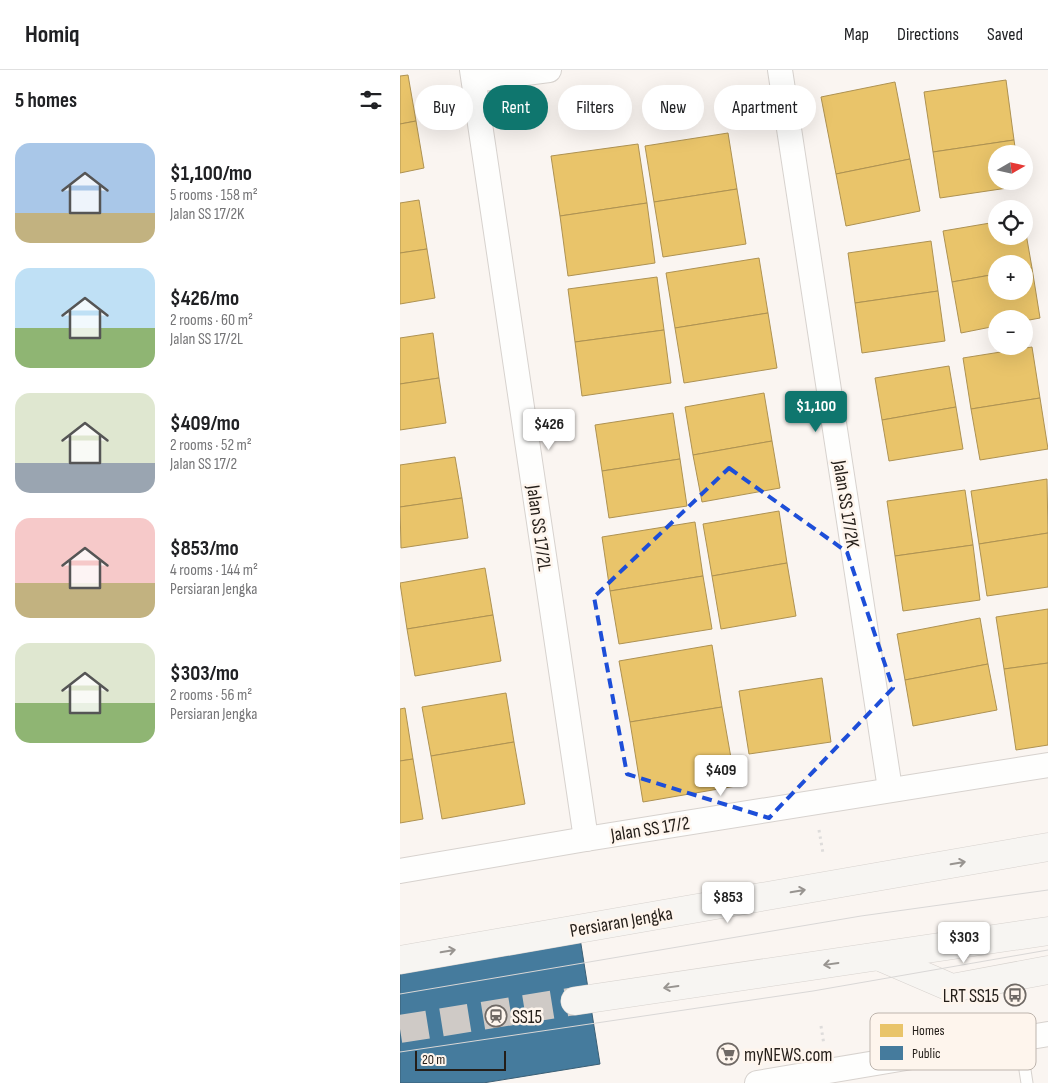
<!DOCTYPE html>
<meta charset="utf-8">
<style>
body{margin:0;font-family:"Sofia Sans Condensed",sans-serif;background:#f2f2f2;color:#202124;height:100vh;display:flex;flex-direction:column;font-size:19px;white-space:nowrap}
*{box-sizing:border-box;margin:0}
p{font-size:16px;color:#757577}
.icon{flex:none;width:28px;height:28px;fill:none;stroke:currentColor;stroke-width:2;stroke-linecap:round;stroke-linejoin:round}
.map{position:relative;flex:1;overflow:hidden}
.sheet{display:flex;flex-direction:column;background:#fff;width:400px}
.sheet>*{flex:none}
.hud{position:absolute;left:15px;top:15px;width:475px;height:45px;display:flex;gap:10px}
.needle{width:32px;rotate:81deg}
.fabs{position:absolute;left:588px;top:75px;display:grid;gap:10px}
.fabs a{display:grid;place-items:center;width:45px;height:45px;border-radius:50%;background:#fff;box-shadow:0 5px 20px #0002;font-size:25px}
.scale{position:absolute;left:15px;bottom:12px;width:91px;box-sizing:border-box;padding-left:5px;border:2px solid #241e19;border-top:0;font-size:14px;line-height:18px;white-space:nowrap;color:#241e19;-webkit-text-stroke:4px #fef5ed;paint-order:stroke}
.price{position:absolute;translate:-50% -42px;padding:0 11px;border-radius:5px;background:#fff;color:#222;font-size:16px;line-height:32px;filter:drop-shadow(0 1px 2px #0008)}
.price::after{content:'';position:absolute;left:50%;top:30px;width:15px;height:11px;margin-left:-8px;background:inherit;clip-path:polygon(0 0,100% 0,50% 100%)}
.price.current{background:#0f766e;color:#fff}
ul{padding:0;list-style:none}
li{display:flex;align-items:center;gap:15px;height:125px;padding:0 15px}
li span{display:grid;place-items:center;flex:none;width:140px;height:100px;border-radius:15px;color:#555}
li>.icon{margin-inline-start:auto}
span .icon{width:60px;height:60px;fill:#fffc;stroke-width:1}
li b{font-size:21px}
h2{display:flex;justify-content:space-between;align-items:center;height:60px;padding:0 15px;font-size:21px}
.chip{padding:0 18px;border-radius:22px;background:#fff;box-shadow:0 5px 20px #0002;font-size:18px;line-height:45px}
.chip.current{background:#0f766e;color:#fff}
header{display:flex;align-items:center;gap:30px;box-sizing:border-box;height:70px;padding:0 25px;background:#fff;border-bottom:1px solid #e0e0e0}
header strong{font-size:24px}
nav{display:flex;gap:28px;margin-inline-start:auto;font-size:18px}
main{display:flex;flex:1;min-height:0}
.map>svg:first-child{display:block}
</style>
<header>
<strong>Homiq</strong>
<nav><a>Map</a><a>Directions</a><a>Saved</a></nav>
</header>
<main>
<section class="sheet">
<h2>5 homes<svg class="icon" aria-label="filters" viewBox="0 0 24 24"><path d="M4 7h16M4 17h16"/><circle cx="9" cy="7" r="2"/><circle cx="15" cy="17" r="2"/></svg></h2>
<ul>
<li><span style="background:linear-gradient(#a9c7e8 70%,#c2b280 0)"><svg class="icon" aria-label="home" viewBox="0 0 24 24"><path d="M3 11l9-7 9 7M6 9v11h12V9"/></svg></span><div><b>$1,100/mo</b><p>5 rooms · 158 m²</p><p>Jalan SS 17/2K</p></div></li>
<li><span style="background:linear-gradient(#bfe0f5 60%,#8fb573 0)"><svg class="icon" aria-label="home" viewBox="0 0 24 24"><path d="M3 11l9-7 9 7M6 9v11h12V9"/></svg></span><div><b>$426/mo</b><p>2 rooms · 60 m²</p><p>Jalan SS 17/2L</p></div></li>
<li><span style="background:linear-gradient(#dfe7d0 70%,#9aa5b1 0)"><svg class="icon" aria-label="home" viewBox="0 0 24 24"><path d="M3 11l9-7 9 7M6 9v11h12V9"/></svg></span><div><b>$409/mo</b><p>2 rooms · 52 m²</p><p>Jalan SS 17/2</p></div></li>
<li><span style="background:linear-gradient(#f6c9c9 65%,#c2b280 0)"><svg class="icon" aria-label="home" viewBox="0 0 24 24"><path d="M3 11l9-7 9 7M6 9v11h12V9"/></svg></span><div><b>$853/mo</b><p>4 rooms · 144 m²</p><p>Persiaran Jengka</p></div></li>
<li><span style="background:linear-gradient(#dfe7d0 60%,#8fb573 0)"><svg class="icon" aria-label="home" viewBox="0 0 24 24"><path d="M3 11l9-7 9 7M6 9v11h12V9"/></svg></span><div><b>$303/mo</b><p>2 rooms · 56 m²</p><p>Persiaran Jengka</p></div></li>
</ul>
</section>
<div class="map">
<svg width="648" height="1013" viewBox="0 0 648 1013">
<rect width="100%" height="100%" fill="#faf5f1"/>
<g fill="#e9c46a" stroke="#ae9252">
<path d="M8 5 16 51 0 54V6Z"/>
<path d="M606 10 614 70 533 82 524 22Z"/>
<path d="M495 12 510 89 436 104 421 27Z"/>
<path d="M16 51 24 98 0 103V54Z"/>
<path d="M328 63 337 119 254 132 245 76Z"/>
<path d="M614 70 616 84H596V111H620L621 116 540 128 533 82Z"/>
<path d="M238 74 247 133 160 146 151 86Z"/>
<path d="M510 89 520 141 446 156 436 104Z"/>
<path d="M337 119 346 174 263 187 254 132Z"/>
<path d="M19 130 27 179 0 183V133Z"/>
<path d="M247 133 255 193 168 206 160 146Z"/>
<path d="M596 152V166H624V152L632 198 624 199V194H596V204L552 212 543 161Z"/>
<path d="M531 171 538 221 455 233 448 183Z"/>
<path d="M27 179 35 228 0 234V183Z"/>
<path d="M359 188 368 243 275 258 266 203Z"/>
<path d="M632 198 640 248 624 251V249H596V256L561 263 552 212 596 204V221H624V199Z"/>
<path d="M257 207 264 260 175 272 168 219Z"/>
<path d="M538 221 545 271 462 283 455 233Z"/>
<path d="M368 243 377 298 284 313 275 258Z"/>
<path d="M264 260 271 313 182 326 175 272Z"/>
<path d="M33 263 39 308 0 314V268Z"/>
<path d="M632 277 640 328 571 339 563 288Z"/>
<path d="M549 296 556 337 482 350 475 308Z"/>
<path d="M39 308 46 353 0 360V314Z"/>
<path d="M364 323 372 371 293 385 285 337Z"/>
<path d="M640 328 648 379 580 390 571 339Z"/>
<path d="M556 337 563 379 489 391 482 350Z"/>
<path d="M273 343 280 389 202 401 195 355Z"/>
<path d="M372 371 380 418 302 432 293 385Z"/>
<path d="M55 387 62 428 0 437V395Z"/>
<path d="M280 389 287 436 209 448 202 401Z"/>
<path d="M647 409 648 463 579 474 571 421Z"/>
<path d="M565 420 573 475 495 486 487 431Z"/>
<path d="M62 428 68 468 1 478 0 437Z"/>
<path d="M379 441 387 493 312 506 303 454Z"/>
<path d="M295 452 303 506 210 521 202 467Z"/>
<path d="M648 463V517L587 526 579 474Z"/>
<path d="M573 475 580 530 503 541 495 486Z"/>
<path d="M387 493 396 546 321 559 312 506Z"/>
<path d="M85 498 93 545 7 559 0 513Z"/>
<path d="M303 506 312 559 219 574 210 521Z"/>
<path d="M648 539V593L604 599 596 547Z"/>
<path d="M93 545 101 591 15 606 7 559Z"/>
<path d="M580 548 588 594 505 610 497 564Z"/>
<path d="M312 575 322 637 230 652 219 591Z"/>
<path d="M648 593V675L616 680 604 599Z"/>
<path d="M588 594 597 640 513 656 505 610Z"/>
<path d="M422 608 431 672 349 684 339 621Z"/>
<path d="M106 623 114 672 31 686 22 637Z"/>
<path d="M322 637 336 716 243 732 230 652Z"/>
<path d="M5 638 13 689 0 691V639Z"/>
<path d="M114 672 125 734 42 749 31 686Z"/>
<path d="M13 689 23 749 0 753V691Z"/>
</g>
<path fill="#457b9d" stroke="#3b5f75" d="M180 868 200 994 83 1013H0V897Z"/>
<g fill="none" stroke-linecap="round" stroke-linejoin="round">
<path stroke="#cfcac6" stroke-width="28" stroke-dasharray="28 14" stroke-linecap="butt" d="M0 959 175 931"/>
<g stroke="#d7d2ce" stroke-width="13">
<path id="lane" d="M620 968 627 1013"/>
</g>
<g stroke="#d7d2ce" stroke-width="26">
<g id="street">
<path d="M72 0 186 769"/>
<path d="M380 0 490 719"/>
<path d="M74 10 149 0"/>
<path d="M0 801 186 769 648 695"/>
<path d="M357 1013 648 964"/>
</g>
</g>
<g stroke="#d7d2ce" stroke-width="29">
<g id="secondary">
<path d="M480 887 552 918 648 900"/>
<path d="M0 890 648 777"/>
<path d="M175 931 648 861"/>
</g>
</g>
<g stroke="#dedcdb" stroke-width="3" stroke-dasharray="2.5 4" stroke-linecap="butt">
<path d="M419 760 423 783"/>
<path d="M421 956 424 975"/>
</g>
<use href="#lane" stroke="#fefefd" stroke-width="11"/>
<use href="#street" stroke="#fefefd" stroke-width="24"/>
<use href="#secondary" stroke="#f7f5f2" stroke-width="28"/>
<g stroke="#d9d7d6" stroke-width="1">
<path d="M0 924 461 846 648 820"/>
<path d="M0 982 413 921 648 880"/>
</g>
</g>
<defs><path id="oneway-shaft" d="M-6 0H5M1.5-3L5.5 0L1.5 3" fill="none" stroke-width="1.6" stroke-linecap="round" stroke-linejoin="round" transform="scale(1.25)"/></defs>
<g stroke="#989490">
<use href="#oneway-shaft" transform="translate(558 793) rotate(-10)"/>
<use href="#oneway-shaft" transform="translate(398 821) rotate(-10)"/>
<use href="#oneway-shaft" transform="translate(48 881) rotate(-10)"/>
<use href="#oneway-shaft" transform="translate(431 894) rotate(172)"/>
<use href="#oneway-shaft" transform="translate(271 917) rotate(172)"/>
</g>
<path fill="none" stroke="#1d4ed8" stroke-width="4" stroke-dasharray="10 6" stroke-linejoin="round" d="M329 398 447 482 493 618 369 748 227 704 194 527Z"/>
<defs>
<g id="bus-ring" transform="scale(1.125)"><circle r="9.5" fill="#fef5ed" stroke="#6f6965" stroke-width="1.5"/><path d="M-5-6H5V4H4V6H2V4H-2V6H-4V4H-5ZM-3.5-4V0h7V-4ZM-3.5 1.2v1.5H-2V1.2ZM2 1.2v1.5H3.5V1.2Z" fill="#6f6965"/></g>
<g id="station-ring" transform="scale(1.125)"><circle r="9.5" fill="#fef5ed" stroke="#6f6965" stroke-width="1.5"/><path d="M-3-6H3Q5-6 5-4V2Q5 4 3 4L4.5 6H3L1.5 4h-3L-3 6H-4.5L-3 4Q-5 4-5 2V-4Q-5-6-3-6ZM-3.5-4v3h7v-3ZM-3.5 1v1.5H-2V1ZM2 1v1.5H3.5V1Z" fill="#6f6965"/></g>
<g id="supermarket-ring" transform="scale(1.125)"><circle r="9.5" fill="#fef5ed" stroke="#6f6965" stroke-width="1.5"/><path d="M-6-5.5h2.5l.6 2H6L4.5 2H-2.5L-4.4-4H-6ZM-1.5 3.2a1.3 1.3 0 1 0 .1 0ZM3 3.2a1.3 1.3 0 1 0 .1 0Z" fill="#6f6965"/></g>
</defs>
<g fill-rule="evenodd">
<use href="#bus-ring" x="615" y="925"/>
<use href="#station-ring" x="96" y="946"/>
<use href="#supermarket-ring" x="328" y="984"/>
</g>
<g text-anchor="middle" stroke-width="5" stroke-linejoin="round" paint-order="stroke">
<g font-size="19" fill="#241e19" stroke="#fef5ed">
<text transform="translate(447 434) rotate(81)" y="7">Jalan SS 17/2K</text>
<text transform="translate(140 458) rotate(82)" y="7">Jalan SS 17/2L</text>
<text transform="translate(250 758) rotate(-9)" y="7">Jalan SS 17/2</text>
<text transform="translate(221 851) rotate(-10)" y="7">Persiaran Jengka</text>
</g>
<g font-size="19" fill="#241e19" stroke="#fef5ed" text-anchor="start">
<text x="599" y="932" text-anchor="end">LRT SS15</text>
<text x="112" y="953">SS15</text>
<text x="344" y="991">myNEWS.com</text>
</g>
</g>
<rect x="470" y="943" width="166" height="57" rx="8" fill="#fef5ed" stroke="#bdb4ad" stroke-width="1"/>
<rect x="480" y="954" width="23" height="13" fill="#e9c46a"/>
<rect x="480" y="976" width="23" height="14" fill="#457b9d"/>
<g font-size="14" fill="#241e19">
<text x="512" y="965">Homes</text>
<text x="512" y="988">Public</text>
</g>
</svg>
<div class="fabs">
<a><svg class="needle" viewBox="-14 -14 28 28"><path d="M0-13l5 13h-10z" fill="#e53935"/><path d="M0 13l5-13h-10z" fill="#757577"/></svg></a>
<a><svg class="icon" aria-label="locate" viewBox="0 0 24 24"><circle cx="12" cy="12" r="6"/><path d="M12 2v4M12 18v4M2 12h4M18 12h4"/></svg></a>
<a>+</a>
<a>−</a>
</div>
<div class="scale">20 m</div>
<b class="price current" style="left:416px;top:363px">$1,100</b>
<b class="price" style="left:149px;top:381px">$426</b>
<b class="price" style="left:321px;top:727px">$409</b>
<b class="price" style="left:328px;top:854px">$853</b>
<b class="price" style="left:564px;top:894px">$303</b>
<div class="hud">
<a class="chip">Buy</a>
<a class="chip current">Rent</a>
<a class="chip">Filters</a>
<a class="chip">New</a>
<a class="chip">Apartment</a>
</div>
</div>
</main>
